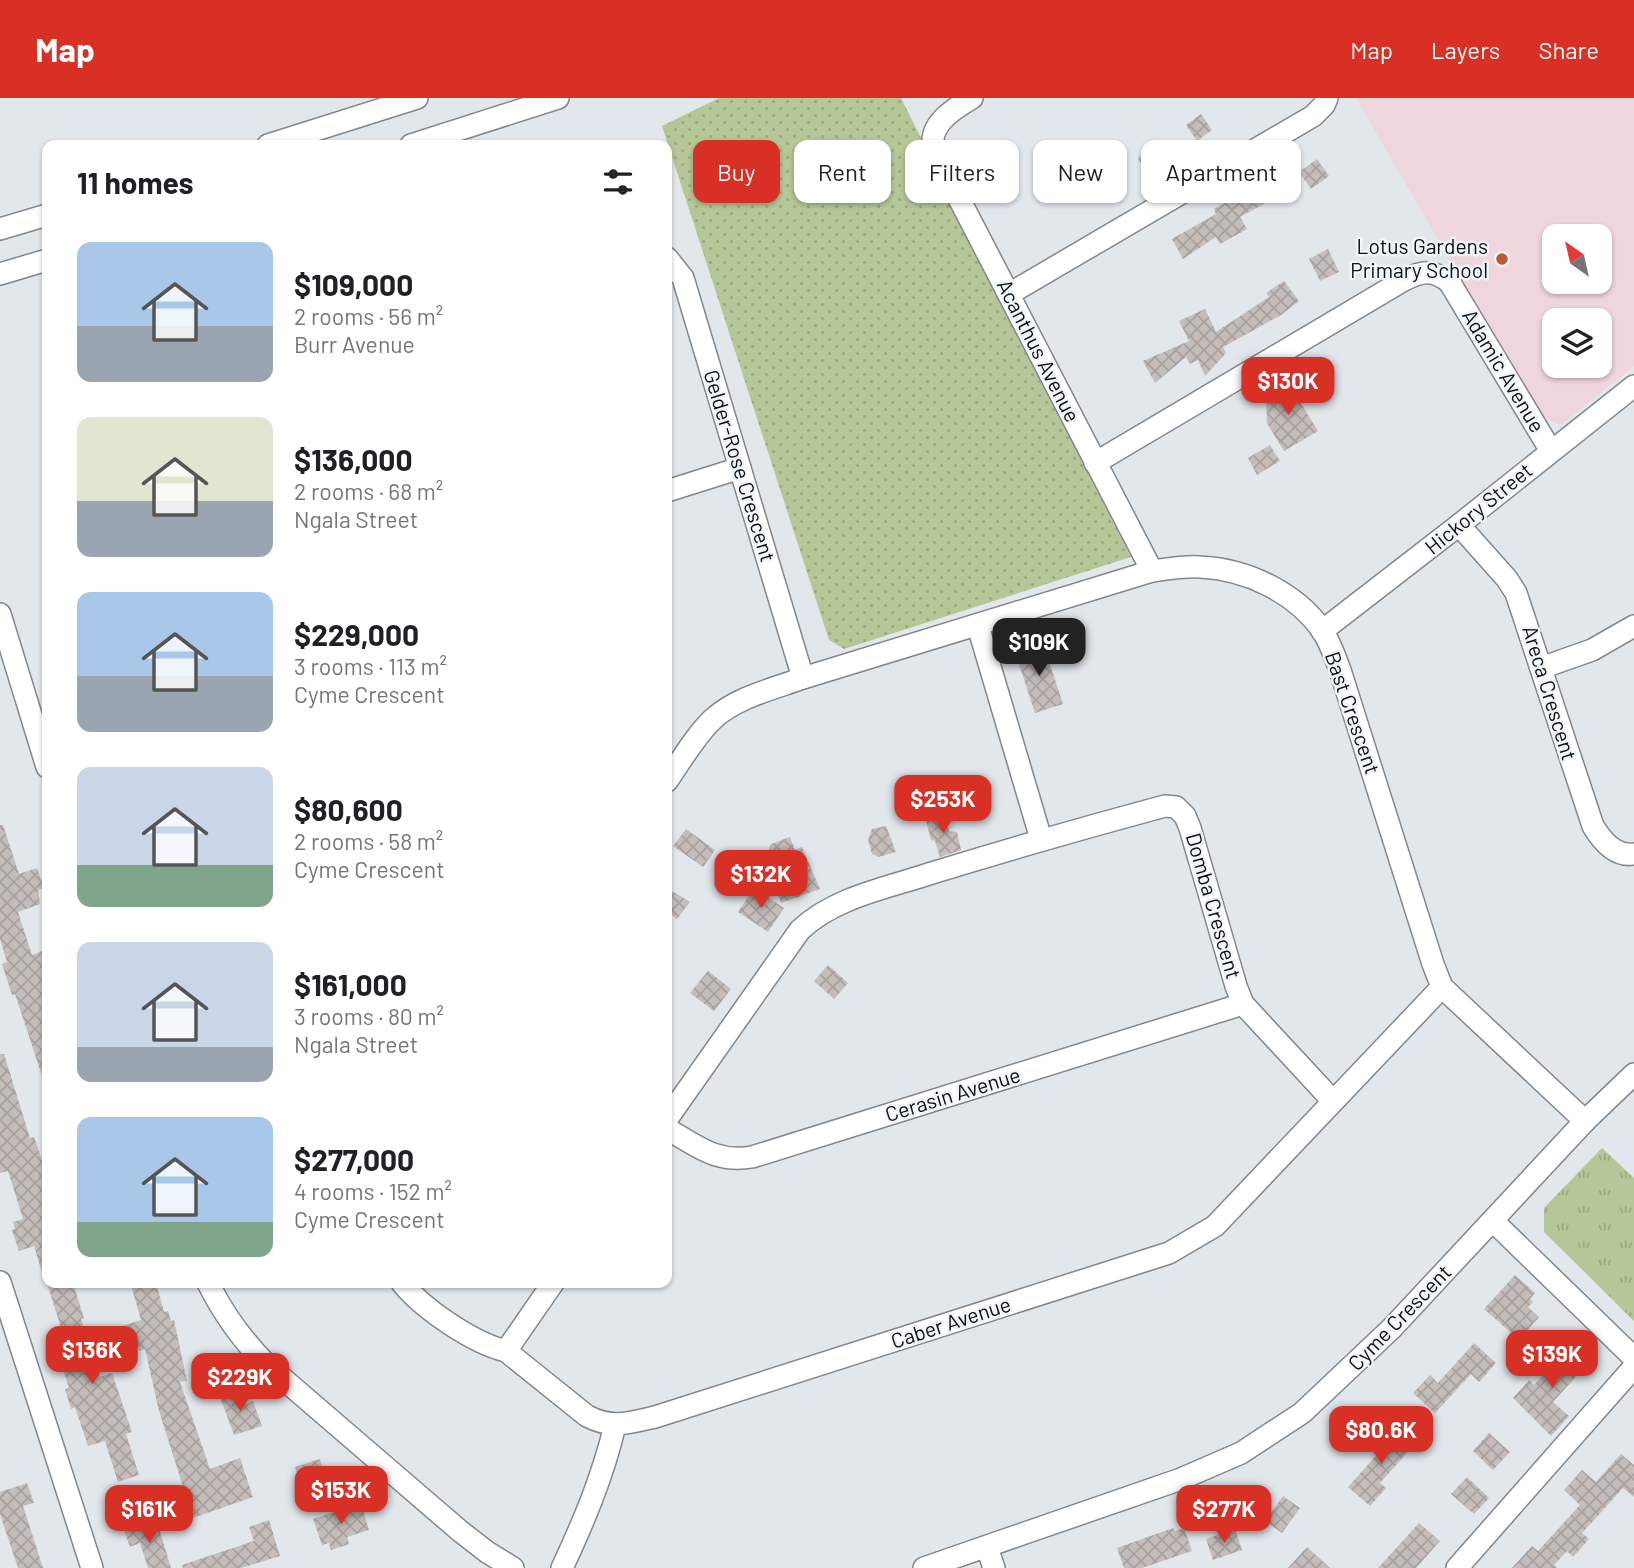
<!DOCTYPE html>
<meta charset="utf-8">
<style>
body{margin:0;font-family:Barlow,sans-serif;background:#f2f2f2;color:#202124;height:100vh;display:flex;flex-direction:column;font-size:26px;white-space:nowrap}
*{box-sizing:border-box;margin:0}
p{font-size:23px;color:#757577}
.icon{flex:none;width:38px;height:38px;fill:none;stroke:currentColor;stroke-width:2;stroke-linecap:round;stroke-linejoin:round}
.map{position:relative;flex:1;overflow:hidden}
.side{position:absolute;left:42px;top:42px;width:630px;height:1148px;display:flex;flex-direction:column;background:#fff;border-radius:14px;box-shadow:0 2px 5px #0004}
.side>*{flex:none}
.top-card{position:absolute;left:693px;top:42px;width:665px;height:63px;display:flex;gap:14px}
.needle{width:46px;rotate:326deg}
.tools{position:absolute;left:1542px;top:126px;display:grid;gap:14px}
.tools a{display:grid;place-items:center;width:70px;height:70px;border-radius:14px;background:#fff;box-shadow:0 2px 5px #0004;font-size:35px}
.price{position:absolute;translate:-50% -60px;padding:0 16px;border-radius:14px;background:#d93025;color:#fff;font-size:23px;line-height:46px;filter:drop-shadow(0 2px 4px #0008)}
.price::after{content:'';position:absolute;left:50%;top:42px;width:21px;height:16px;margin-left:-10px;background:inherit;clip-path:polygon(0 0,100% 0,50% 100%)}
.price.on{background:#222;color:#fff}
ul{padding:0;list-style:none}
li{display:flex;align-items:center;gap:21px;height:175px;padding:0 35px}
li span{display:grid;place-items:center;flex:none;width:196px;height:140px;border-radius:14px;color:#555}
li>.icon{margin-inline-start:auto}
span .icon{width:84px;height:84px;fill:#fffc;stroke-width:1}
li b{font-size:30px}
h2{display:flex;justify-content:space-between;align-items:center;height:84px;padding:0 35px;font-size:30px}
.tag{padding:0 24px;border-radius:14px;background:#fff;box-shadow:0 2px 5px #0004;font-size:24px;line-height:63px}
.tag.on{background:#d93025;color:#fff}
header{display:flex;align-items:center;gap:42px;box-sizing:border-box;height:98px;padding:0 35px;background:#d93025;color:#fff}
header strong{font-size:33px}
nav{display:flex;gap:38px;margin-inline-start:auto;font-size:24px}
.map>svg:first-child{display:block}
</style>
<header>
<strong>Map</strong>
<nav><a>Map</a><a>Layers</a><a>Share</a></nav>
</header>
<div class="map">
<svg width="1634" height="1470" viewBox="0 0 1634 1470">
<defs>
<pattern id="grass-tufts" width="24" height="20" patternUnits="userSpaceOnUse" patternTransform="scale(1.75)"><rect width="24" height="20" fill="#b5c697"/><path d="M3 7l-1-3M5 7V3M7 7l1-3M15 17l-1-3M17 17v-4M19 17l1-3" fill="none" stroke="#9aa981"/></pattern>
<pattern id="park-dots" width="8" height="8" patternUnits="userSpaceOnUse" patternTransform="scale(1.75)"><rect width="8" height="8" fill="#b5c697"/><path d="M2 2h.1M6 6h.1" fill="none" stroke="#9aa981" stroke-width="1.8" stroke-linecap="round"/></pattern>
<pattern id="building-cross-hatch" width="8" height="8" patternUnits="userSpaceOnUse" patternTransform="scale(1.75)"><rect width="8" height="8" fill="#c4bdba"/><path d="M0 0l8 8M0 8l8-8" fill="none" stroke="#a7a19f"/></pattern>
</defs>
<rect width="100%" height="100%" fill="#e2e7ec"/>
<path fill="#efd5dc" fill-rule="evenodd" d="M1356 0H1634V268L1561 327 1542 321ZM1554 138H1600V184H1554ZM1554 222H1600V268H1554Z"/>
<path fill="url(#grass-tufts)" d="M1602 1050 1634 1080V1223L1544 1134V1110Z"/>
<path fill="url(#park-dots)" d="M719 0H901L1131 459 844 551 829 542 662 28Z"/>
<g fill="url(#building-cross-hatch)">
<path d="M1201 16 1212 32 1197 43 1186 27Z"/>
<path d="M1160 47 1171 65 1148 78 1138 60Z"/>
<path d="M1317 61 1329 78 1311 91 1299 74Z"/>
<path d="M1276 80 1284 95 1240 119 1247 131 1220 146 1216 139 1183 161 1172 141 1216 116 1214 111 1230 102 1232 105Z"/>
<path d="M1328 151 1339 174 1320 183 1309 161Z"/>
<path d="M1284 183 1299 203 1281 217 1223 249 1226 255 1205 278 1198 262 1190 266 1186 259 1155 285 1143 263 1189 243 1179 223 1205 211 1216 234 1269 199 1266 195Z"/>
<path d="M1287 283 1318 333 1284 353 1267 325 1266 296Z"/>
<path d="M1270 347 1280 363 1257 377 1248 360Z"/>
<path d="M1043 545 1063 606 1035 615 1015 554Z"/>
<path d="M945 714 949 733 957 734 961 752 940 759 935 743 931 742 925 719Z"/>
<path d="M0 727H3L19 776 37 770 44 790 38 792 40 806 18 814 32 857 47 851V984H44L15 896 12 897 2 866 7 864 0 841Z"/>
<path d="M886 728 896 754 878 759 872 756 868 742 872 731Z"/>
<path d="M686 731 715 752 703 769 673 748Z"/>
<path d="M790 739 795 752 802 749 820 791 781 805 765 760 771 746Z"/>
<path d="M667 790 690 804 677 821 667 814Z"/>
<path d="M754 790 784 810 768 834 738 814Z"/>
<path d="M828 867 848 885 834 901 814 883Z"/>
<path d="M708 873 731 891 714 913 690 895Z"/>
<path d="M0 956H4L30 1040 34 1039 47 1076V1178H43L34 1148 19 1153 12 1132 15 1131 13 1124 23 1121 8 1073 0 1075Z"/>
<path d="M1515 1177 1535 1195 1530 1201 1533 1204 1528 1209 1539 1219 1519 1242 1484 1211Z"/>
<path d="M47 1185H73L84 1220 81 1221 100 1279 112 1275 132 1334 126 1336 139 1377 118 1384 105 1343 88 1348 75 1309 71 1311 65 1291 69 1290 57 1252 67 1249Z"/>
<path d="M140 1185H156L164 1214 168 1213 171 1223 174 1222 187 1283 180 1284 210 1371 240 1360 253 1399 193 1420 159 1313 145 1251 139 1253 138 1249 130 1251 122 1228 141 1222 131 1187Z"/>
<path d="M1474 1245 1496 1265 1479 1284 1471 1276 1435 1315 1413 1295 1430 1277 1438 1285Z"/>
<path d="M1572 1245 1591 1262 1553 1304 1569 1318 1551 1338 1513 1300 1529 1282 1534 1287Z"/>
<path d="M241 1292 246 1306 253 1303 262 1328 234 1337 220 1299Z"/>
<path d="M1395 1328 1415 1346 1380 1385 1386 1390 1370 1408 1348 1389 1383 1350 1378 1345Z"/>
<path d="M1489 1335 1510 1354 1493 1372 1473 1353Z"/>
<path d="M1621 1356 1634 1367V1399L1623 1390 1582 1435 1589 1441 1573 1459 1567 1453 1554 1467 1557 1470H1512L1532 1448 1538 1453 1580 1407 1564 1392 1582 1372 1596 1384Z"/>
<path d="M320 1361 327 1381 302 1389 295 1369Z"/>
<path d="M1467 1379 1489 1400 1474 1416 1451 1396Z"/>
<path d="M27 1385 34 1405 23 1408 43 1470H18L0 1416V1394Z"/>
<path d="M1283 1398 1300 1410 1282 1435 1265 1423Z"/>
<path d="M361 1405 369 1432 347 1439 349 1446 331 1452 329 1445 322 1447 313 1421Z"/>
<path d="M269 1422 280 1458 241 1470H183L182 1467 254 1443 249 1429Z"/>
<path d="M140 1423 143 1432 158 1427 171 1470H148L140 1445 130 1449 123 1429Z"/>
<path d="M1419 1425 1440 1443 1416 1470H1378Z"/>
<path d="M1173 1430 1175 1433 1184 1430 1192 1453 1142 1470H1124L1117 1450Z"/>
<path d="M1235 1431 1242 1452 1213 1462 1206 1441Z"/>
<path d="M1307 1449 1330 1470H1288Z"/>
</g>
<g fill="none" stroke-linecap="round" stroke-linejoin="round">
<g stroke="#82878c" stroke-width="24">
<g id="minor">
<path d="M972 0C957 9 933 23 933 43 933 48 936 55 938 60L1152 473"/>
<path d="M268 47 417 0"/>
<path d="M411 47 558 0"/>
<path d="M0 131 47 117"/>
<path d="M667 160 683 180 803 580"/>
<path d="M0 176 47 162"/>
<path d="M1009 196 1313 18 1324 7 1327 0"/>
<path d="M1095 365 1404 182C1422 173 1434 171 1450 185L1551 353"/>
<path d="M667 393 740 370"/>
<path d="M1459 427 1507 481 1516 495 1593 728C1602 743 1615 759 1634 756"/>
<path d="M0 516 47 669"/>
<path d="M978 528 1041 741"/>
<path d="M1322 533 1459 427 1634 288"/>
<path d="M1541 570 1592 552 1634 528"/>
<path d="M667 683C681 663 695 638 713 621 737 599 773 591 803 580L1152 473C1167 471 1185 468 1200 469 1246 471 1295 494 1322 532 1330 544 1335 559 1340 572L1433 866 1442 889 1585 1023"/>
<path d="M667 1021 800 832C835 799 887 790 932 775 1010 751 1087 729 1165 708L1176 709 1185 718 1190 730 1236 888 1243 906 1333 1003"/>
<path d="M667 1031C698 1048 715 1065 752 1059L1243 906"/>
<path d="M1493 1123 1634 1260"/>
<path d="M0 1184 92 1470"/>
<path d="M208 1185C224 1217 242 1242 267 1267L460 1433 487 1454 513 1470"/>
<path d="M402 1185C423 1211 473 1245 506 1253L587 1318C612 1331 629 1325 655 1319L1169 1155 1215 1128 1442 889"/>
<path d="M506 1253 553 1185"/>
<path d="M987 1449 994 1470"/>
<path d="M562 1470C584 1423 603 1378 615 1327"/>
<path d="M924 1470 1181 1381 1241 1355 1302 1315 1392 1230 1585 1023 1634 976"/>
<path d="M1457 1470 1634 1269"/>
</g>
</g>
<use href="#minor" stroke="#fff" stroke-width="21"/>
</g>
<circle fill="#c0592c" stroke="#eff5fa" stroke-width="2.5" cx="1502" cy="161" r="7"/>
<g text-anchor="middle" stroke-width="5" stroke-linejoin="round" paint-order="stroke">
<g font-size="21" fill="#0d0f10" stroke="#eff5fa" text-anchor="end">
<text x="1488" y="156">Lotus Gardens<tspan x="1488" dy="24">Primary School</tspan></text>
</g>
<g font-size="21" fill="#0d0f10" stroke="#eff5fa">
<text transform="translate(1038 253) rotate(63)" y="7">Acanthus Avenue</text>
<text transform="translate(1503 273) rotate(59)" y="7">Adamic Avenue</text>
<text transform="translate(739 368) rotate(73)" y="7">Gelder-Rose Crescent</text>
<text transform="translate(1479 411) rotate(-39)" y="7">Hickory Street</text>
<text transform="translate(1549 595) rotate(73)" y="7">Areca Crescent</text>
<text transform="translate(1352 615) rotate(71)" y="7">Bast Crescent</text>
<text transform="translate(1213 808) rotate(74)" y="7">Domba Crescent</text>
<text transform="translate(953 997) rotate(-17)" y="7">Cerasin Avenue</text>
<text transform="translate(1400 1220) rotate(-46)" y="7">Cyme Crescent</text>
<text transform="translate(951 1225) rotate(-18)" y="7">Caber Avenue</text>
</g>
</g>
</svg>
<div class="tools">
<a><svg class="needle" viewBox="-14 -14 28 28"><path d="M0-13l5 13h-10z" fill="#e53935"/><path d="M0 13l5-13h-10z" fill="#757577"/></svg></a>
<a><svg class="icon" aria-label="layers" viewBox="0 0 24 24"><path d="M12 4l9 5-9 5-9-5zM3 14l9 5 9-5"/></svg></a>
</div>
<b class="price" style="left:1288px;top:319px">$130K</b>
<b class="price on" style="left:1039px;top:580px">$109K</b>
<b class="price" style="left:943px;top:737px">$253K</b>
<b class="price" style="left:761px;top:812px">$132K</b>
<b class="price" style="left:92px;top:1288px">$136K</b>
<b class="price" style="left:1552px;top:1292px">$139K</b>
<b class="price" style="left:240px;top:1315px">$229K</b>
<b class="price" style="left:1381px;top:1368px">$80.6K</b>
<b class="price" style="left:341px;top:1428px">$153K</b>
<b class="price" style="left:149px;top:1447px">$161K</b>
<b class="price" style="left:1224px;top:1447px">$277K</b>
<div class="top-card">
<a class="tag on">Buy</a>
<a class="tag">Rent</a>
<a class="tag">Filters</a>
<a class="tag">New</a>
<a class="tag">Apartment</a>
</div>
<section class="side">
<h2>11 homes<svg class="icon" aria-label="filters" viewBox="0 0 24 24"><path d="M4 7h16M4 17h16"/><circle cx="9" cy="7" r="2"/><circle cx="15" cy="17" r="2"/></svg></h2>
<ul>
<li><span style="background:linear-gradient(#a9c7e8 60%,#9aa5b1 0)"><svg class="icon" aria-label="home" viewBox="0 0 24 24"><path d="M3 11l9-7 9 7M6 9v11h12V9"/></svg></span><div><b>$109,000</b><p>2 rooms · 56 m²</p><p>Burr Avenue</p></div></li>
<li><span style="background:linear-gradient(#dfe7d0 60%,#9aa5b1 0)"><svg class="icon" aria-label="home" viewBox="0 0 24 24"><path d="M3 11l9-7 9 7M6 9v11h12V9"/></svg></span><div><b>$136,000</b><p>2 rooms · 68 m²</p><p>Ngala Street</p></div></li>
<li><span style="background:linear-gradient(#a9c7e8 60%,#9aa5b1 0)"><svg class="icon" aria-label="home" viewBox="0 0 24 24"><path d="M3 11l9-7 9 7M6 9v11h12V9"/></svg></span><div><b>$229,000</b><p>3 rooms · 113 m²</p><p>Cyme Crescent</p></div></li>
<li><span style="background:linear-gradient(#c9d6e8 70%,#7fa58c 0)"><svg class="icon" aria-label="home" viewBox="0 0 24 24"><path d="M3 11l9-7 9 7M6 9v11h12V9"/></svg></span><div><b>$80,600</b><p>2 rooms · 58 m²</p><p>Cyme Crescent</p></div></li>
<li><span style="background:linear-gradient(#c9d6e8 75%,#9aa5b1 0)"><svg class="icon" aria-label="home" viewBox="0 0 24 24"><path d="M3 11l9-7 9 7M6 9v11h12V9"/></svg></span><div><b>$161,000</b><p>3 rooms · 80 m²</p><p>Ngala Street</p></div></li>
<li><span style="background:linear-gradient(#a9c7e8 75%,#7fa58c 0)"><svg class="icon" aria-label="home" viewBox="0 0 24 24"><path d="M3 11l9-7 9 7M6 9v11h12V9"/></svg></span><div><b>$277,000</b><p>4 rooms · 152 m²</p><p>Cyme Crescent</p></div></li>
</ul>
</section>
</div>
